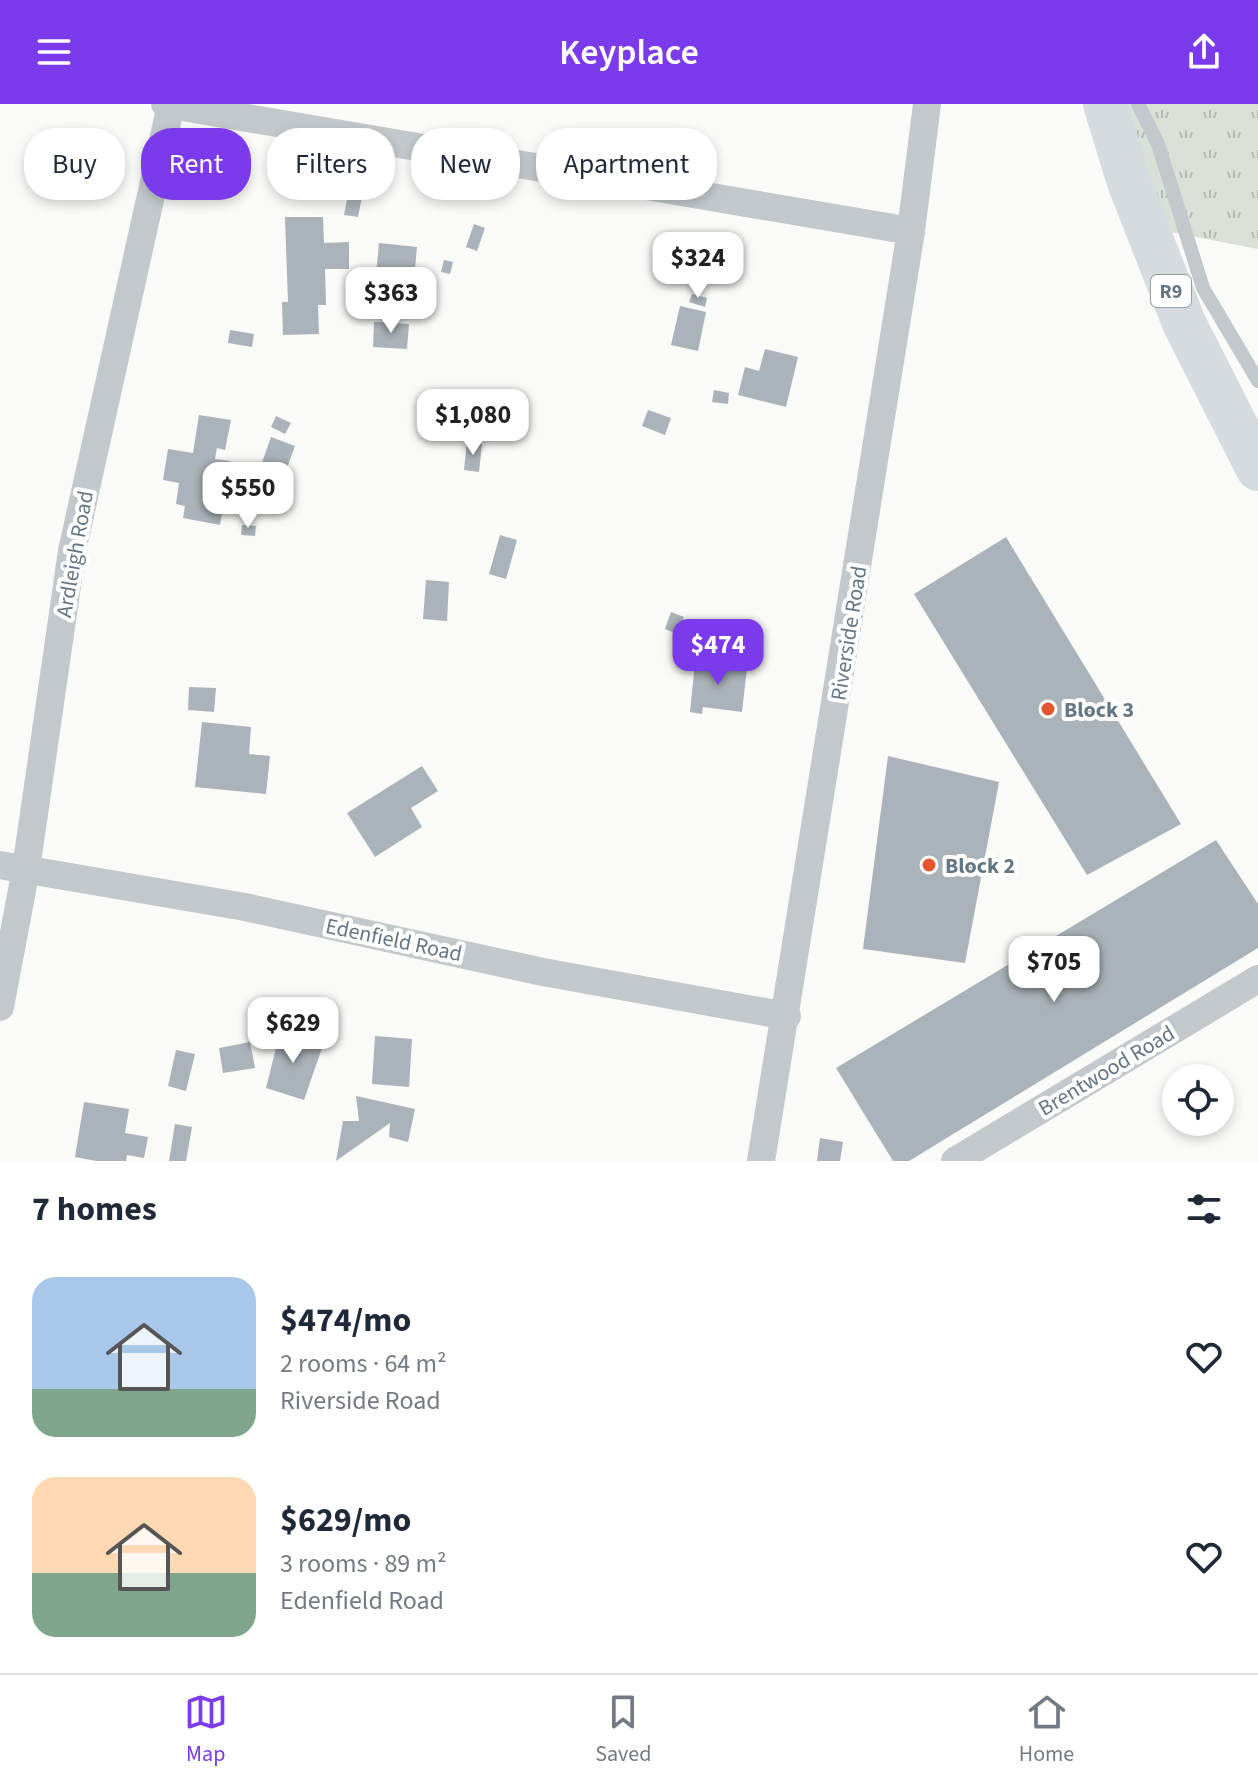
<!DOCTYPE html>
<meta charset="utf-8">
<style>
body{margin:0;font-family:"Source Sans 3",sans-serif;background:#f6f6f7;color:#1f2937;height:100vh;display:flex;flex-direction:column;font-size:30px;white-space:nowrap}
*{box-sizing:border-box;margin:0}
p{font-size:26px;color:#747a83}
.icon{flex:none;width:44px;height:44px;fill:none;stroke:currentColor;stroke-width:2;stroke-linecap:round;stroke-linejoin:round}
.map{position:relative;height:1057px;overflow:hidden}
.side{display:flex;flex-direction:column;background:#fff;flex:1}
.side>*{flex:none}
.banner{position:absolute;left:24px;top:24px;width:800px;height:72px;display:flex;gap:16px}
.fabs{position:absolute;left:1162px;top:960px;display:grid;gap:16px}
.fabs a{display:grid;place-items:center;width:72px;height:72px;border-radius:50%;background:#fff;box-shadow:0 4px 12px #0003;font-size:40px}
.price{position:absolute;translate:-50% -68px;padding:0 18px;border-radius:16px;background:#fff;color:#222;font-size:26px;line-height:52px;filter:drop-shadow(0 2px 4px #0008)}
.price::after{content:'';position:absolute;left:50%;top:48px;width:24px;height:18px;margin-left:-12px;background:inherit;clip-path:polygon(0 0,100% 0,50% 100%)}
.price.current{background:#7c3aed;color:#fff}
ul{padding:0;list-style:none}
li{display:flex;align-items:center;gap:24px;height:200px;padding:0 32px}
li span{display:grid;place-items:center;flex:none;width:224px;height:160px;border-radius:24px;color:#555}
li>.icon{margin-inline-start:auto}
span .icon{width:96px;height:96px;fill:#fffc;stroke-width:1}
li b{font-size:34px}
h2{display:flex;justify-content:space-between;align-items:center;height:96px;padding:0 32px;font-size:34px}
.tag{padding:0 28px;border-radius:32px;background:#fff;box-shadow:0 4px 12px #0003;font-size:28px;line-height:72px}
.tag.current{background:#7c3aed;color:#fff}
header{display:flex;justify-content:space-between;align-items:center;height:104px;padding:0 32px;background:#7c3aed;color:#fff;font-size:36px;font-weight:600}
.tabs{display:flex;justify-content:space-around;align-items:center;height:112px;border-top:2px solid #e0e1e3;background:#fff;font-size:22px;color:#747a83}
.tabs a{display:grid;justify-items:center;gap:4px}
.tabs .current{color:#7c3aed}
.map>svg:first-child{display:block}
</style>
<header><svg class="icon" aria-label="menu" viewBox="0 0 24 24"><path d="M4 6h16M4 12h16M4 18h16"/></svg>Keyplace<svg class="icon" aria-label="share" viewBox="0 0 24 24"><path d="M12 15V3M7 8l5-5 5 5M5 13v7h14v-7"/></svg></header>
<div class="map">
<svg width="1258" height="1057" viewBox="0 0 1258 1057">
<defs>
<pattern id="grass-tufts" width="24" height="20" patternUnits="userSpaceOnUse" patternTransform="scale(2)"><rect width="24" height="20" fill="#dadfd7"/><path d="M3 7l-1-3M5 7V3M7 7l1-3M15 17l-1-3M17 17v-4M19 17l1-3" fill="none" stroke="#b4b9b4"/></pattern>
</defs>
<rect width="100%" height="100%" fill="#fafaf8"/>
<path fill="url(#grass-tufts)" d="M1124 0H1258V145L1170 128Z"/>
<g fill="#aab3b9">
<path d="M350 80 364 83 358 113 344 111Z"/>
<path d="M285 113H323L324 139 349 138V165H325L326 201H318L319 230 283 231 282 198H288Z"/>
<path d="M474 120 485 124 477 147 466 143Z"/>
<path d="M379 139 417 143 412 196 374 192Z"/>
<path d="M444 156 453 158 450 170 441 168Z"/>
<path d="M692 190 707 194 705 203 689 198Z"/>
<path d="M680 202 706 208 698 247 671 241Z"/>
<path d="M374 218 409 220 407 245 373 243Z"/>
<path d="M230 226 254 230 252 243 228 239Z"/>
<path d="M765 245 798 253 786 303 738 291 745 263 759 267Z"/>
<path d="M714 286 729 289 728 300 712 298Z"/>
<path d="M648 306 671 314 665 331 642 322Z"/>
<path d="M199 311 231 316 225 346 217 344 215 355 230 357 220 421 183 414 185 402 176 400 179 379 163 376 168 345 193 349Z"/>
<path d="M276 312 291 319 285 330 271 323Z"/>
<path d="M271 333 295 342 283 375 259 367Z"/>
<path d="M467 338 482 340 479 368 464 366Z"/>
<path d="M242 421 256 422 255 432 241 431Z"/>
<path d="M500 431 517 436 506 475 489 470Z"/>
<path d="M1006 433 1181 720 1087 771 914 490Z"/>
<path d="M426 476 449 478 447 517 423 515Z"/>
<path d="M671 508 684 513 677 530 665 525Z"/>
<path d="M699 555 747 564 742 608 703 603 702 610 690 608 695 558Z"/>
<path d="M189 583 216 584 214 608 188 606Z"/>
<path d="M202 618 251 623 249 650 270 652 266 690 195 683Z"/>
<path d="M888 652 999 678 965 859 863 845Z"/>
<path d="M422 662 438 687 411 704 422 723 375 753 347 709Z"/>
<path d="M1216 736 1258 800V844L909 1057H893L836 964Z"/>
<path d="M281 924 323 941 304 996 266 984Z"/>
<path d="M375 932 412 935 409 983 372 980Z"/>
<path d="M250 938 255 964 223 969 219 944Z"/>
<path d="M176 946 195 950 186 987 168 982Z"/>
<path d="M356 992 415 1005 408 1038 389 1033 390 1019 336 1057 343 1017H359Z"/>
<path d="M84 998 129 1005 125 1029 148 1033 144 1054 127 1051 126 1057H96L75 1053Z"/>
<path d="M175 1020 192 1023 186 1057H169Z"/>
<path d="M820 1034 843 1038 840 1057H817Z"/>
</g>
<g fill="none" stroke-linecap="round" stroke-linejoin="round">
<path stroke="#c3c8cc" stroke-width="14" d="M1138 0 1158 40 1203 184 1258 277"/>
<g stroke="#c3c8cc" stroke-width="28">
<path d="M165 0 911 127"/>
<path d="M0 761 245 803 543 868 787 912"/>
<path d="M0 903 26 765 72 447 171 1"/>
<path d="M761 1057 911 127 927 0"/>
<path d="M955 1057 1258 875"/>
</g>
<path stroke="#d6dbdf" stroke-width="44" d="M1105 0 1129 78 1184 219 1258 365"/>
</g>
<g fill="#e4572e" stroke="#fff" stroke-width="3">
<circle cx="1048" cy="605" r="8"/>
<circle cx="929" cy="761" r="8"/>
</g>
<g text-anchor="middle" stroke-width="8" stroke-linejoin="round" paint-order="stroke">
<rect fill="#fff" stroke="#939fa8" stroke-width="2" x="1151" y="171" width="40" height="32" rx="6"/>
<g font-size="20" font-weight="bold" fill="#657683">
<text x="1171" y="194">R9</text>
</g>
<g font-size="22" fill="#657683" stroke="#fff">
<text transform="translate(74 450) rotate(-80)" y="8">Ardleigh Road</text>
<text transform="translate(848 529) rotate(-81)" y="8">Riverside Road</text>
<text transform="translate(394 835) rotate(12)" y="8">Edenfield Road</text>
<text transform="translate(1106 966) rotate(-31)" y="8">Brentwood Road</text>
</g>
<g font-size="22" font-weight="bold" fill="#657683" stroke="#fff" text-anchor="start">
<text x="1064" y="613">Block 3</text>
<text x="945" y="769">Block 2</text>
</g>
</g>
</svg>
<div class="fabs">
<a><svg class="icon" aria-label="locate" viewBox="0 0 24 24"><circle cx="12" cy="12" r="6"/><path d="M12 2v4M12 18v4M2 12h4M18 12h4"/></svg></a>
</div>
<b class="price" style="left:698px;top:196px">$324</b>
<b class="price" style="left:391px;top:231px">$363</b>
<b class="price" style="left:473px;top:353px">$1,080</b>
<b class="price" style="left:248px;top:426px">$550</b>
<b class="price current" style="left:718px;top:583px">$474</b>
<b class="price" style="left:1054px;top:900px">$705</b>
<b class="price" style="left:293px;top:961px">$629</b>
<div class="banner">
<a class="tag">Buy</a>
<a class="tag current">Rent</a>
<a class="tag">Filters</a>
<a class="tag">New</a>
<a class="tag">Apartment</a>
</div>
</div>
<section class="side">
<h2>7 homes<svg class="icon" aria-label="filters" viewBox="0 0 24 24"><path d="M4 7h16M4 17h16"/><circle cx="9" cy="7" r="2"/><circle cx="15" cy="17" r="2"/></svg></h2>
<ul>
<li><span style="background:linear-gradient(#a9c7e8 70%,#7fa58c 0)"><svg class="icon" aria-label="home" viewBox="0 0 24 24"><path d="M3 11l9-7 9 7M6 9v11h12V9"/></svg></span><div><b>$474/mo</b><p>2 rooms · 64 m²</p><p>Riverside Road</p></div><svg class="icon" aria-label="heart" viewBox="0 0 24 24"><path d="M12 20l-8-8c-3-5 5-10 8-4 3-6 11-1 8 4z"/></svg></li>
<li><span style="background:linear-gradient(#ffd9b3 60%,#7fa58c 0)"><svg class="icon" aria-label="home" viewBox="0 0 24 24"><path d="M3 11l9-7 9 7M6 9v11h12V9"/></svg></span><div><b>$629/mo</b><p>3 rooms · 89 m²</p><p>Edenfield Road</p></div><svg class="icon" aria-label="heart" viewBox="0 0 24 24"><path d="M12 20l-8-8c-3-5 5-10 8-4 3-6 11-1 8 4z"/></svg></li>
</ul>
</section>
<nav class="tabs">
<a class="current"><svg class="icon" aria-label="map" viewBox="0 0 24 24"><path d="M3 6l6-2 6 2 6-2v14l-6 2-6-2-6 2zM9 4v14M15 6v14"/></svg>Map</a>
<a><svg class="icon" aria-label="saved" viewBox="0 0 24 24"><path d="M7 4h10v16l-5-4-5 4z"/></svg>Saved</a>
<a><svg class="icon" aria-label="home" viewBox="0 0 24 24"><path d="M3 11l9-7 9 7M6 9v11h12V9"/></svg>Home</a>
</nav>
